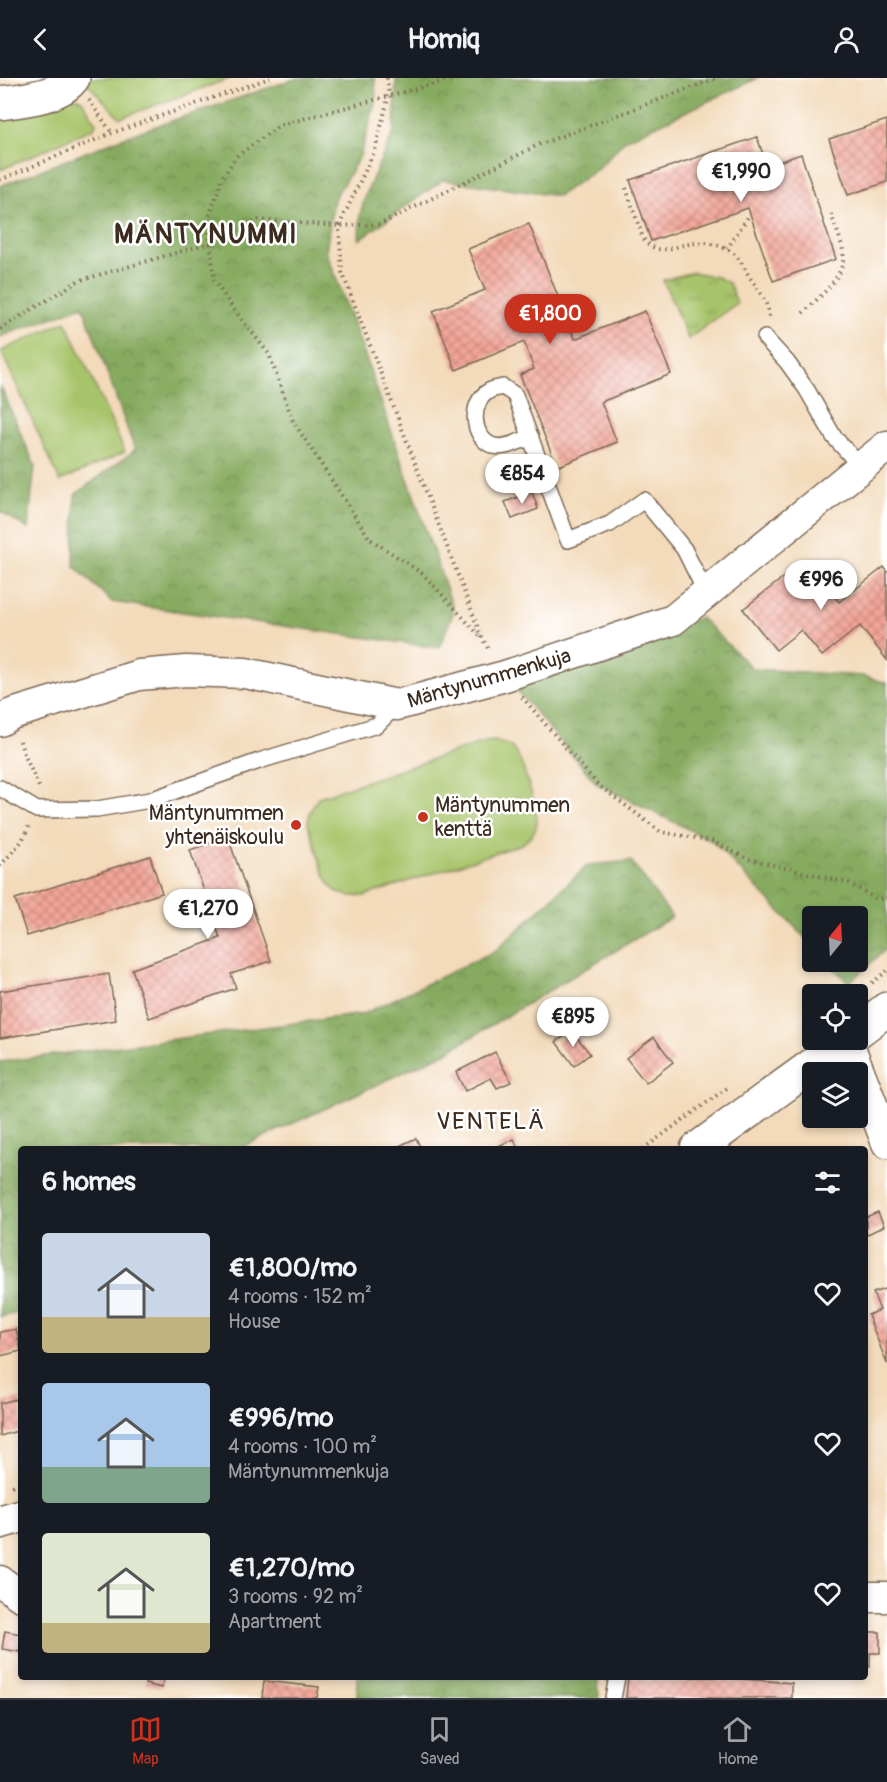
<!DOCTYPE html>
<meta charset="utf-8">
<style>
body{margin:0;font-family:Pangolin,sans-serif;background:#242831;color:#f1f3f6;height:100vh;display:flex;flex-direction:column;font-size:22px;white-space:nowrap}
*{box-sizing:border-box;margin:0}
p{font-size:20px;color:#9ea1a6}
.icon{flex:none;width:33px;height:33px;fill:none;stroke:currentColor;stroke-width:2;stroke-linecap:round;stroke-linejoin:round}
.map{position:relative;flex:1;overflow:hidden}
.panel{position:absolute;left:18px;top:1068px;width:850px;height:534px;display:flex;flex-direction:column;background:#171b24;border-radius:6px;box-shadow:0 3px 9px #0003}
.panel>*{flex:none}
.needle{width:39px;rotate:18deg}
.controls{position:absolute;left:802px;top:828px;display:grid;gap:12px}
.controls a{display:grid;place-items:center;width:66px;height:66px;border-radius:6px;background:#171b24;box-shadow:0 3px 9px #0003;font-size:30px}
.price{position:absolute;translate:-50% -51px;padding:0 14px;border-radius:21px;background:#fff;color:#222;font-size:20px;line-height:39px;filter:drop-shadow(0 2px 3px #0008)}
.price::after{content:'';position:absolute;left:50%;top:36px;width:18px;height:14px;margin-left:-9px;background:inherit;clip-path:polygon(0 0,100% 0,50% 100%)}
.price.selected{background:#c8321e;color:#fff}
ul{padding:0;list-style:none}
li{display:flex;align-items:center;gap:18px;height:150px;padding:0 24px}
li span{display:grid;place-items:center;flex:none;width:168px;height:120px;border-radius:6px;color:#555}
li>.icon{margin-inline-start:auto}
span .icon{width:72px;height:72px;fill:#fffc;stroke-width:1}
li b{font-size:26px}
h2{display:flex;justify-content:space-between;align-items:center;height:72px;padding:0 24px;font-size:26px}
header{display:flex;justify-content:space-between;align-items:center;height:78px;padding:0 24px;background:#171b24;font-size:27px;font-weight:700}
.tabs{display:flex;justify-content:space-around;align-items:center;height:84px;border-top:2px solid #363941;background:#171b24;font-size:16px;color:#9ea1a6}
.tabs a{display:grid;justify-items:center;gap:3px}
.tabs .selected{color:#c8321e}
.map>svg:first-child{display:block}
</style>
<header><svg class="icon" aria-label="back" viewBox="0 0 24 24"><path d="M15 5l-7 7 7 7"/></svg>Homiq<svg class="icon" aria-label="person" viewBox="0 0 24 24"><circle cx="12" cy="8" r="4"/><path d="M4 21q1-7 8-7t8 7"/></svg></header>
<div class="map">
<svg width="887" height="1620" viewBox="0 0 887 1620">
<defs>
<pattern id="forest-crowns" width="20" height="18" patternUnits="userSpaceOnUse" patternTransform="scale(1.5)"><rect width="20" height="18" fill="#86aa5f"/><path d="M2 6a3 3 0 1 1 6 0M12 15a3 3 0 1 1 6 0" fill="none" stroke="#6f8b4e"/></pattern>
<pattern id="park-tufts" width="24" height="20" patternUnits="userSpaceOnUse" patternTransform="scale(1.5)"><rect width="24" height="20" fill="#a8c46b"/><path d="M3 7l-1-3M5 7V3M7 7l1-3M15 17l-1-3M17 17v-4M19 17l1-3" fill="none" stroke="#8a9f57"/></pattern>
<pattern id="building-cross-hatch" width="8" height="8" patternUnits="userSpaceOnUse" patternTransform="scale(1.5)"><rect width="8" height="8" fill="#f3a699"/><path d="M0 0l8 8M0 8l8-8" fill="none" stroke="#c6877c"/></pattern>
</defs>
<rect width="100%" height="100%" fill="#fff"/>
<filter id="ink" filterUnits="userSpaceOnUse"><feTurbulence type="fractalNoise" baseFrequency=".0167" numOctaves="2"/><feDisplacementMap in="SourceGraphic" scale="12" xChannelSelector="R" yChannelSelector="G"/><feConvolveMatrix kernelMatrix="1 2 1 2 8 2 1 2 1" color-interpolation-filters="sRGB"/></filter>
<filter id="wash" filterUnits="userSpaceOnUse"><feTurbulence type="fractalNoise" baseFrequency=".008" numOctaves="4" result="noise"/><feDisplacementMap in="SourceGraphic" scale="24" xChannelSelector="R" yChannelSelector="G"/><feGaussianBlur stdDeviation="1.35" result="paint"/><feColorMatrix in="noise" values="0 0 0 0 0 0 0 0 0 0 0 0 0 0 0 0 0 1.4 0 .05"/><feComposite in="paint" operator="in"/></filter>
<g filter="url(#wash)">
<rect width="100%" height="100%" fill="#f3daba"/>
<g fill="#a8c46b" stroke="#727744" stroke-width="1.5">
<path d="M90 0H231L120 40 85 3Z"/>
<path d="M66 14 82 22 96 45 94 50 0 92V43L40 27Z"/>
<path d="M66 243 125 374 60 403 1 273Z"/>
<path d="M495 663C500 665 508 666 512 670 521 676 538 733 537 744 536 754 530 760 522 766L364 818C332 821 328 807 319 781 316 769 312 757 308 745 309 734 312 727 319 719L484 664Z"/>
</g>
<g fill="url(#forest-crowns)" stroke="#606a3e" stroke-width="1.5">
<path d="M297 0H375L376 23 360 78 334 121 326 173 363 272 454 533 439 570 112 524 74 488 75 417 135 372 83 228 0 259V108L127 58Z"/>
<path d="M396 0H758L625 62 599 90 558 118 443 102 359 162 360 136 368 111 394 53Z"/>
<path d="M0 307 35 388 28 451 0 433Z"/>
<path d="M700 539 753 591 863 598 887 605V870L849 905 828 884H858V838H813V868L712 763 597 706 514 609Z"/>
<path d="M631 783 672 839 445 975 238 1071H21V1234L0 1239V984L363 936 495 873 588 787Z"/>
<path d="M357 1599H598L599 1620H357Z"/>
</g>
<path fill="url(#park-tufts)" stroke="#727744" stroke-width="1.5" d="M693 194 717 199 729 205 737 225 688 261 663 202Z"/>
<g id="blocks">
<g fill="url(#building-cross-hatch)">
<path d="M887 42V104L848 117 829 61Z"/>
<path d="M757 59 767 88 801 76 836 181 773 203 748 130 651 163 630 102Z"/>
<path d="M529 146 575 261 645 233 671 296 601 324 617 364 557 389 520 297 534 291 524 264 456 292 433 233 485 212 468 171Z"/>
<path d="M532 414 538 431 512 441 505 424Z"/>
<path d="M806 482 839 524 884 489 887 493V582L860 548 822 578 801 552 776 572 743 531Z"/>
<path d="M228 759 271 883 231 896 236 910 149 940 132 891 220 860 190 772Z"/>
<path d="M150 778 162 815 27 858 15 821Z"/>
<path d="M109 896 116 942 0 960V913Z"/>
<path d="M572 953 590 976 574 988 556 964Z"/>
<path d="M654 959 673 984 646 1005 626 980Z"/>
<path d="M495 974 511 1004 497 1010 491 1000 465 1013 456 994Z"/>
<path d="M416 1060 421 1071H393Z"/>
<path d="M514 1061 518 1071H491Z"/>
<path d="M878 1134 884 1148 866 1157V1139Z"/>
<path d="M887 1210V1286L868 1237 880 1232 873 1215Z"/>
<path d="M16 1251 21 1273 0 1278V1254Z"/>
<path d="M21 1320V1352L0 1358V1325Z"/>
<path d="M5 1553 21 1556V1574L2 1571Z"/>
<path d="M866 1554H880V1575H870V1589H866Z"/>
<path d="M147 1599H164L162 1610 145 1606Z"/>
<path d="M628 1599H719L792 1605V1620H626Z"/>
<path d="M264 1603 319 1609 317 1620H262Z"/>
</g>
</g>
</g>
<g filter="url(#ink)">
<use href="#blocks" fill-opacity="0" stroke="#7b6855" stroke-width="1.5"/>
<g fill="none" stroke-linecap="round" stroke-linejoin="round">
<g stroke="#7b6855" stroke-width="18">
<g id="service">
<path d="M765 260 787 284 807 312 834 359 861 389"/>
<path d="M531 359C519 363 506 371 494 368 471 361 469 324 489 313 492 311 499 310 503 309L515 317 568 462 610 446 644 422 684 471 706 515"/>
<path d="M0 710 37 732 97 731 150 722 259 683 377 647 397 627"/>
<path d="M613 1620 617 1599"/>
</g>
</g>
<g stroke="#7b6855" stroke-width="33">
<g id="minor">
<path d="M0 643 12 636 139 597 186 593 245 595 397 627 505 598 673 542 887 368"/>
<path d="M847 962 887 1065"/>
<path d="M0 1503 21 1518"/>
<path d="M866 1519H887"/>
</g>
</g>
<g stroke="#7b6855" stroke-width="36">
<g id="tertiary">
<path d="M0 25C22 22 59 19 73 0"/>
<path d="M858 953 887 931"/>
<path d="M697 1071 847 962"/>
<path d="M0 1444 21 1438"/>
</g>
</g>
<g stroke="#7b6855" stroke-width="4" stroke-dasharray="1.5 4.5" stroke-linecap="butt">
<path d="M387 0 389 17 375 72 339 148 342 194 482 560 490 574"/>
<path d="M456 0 280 47 237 78 223 98 208 142 214 202 232 229 269 276 293 343 370 461 423 496 479 557"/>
<path d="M89 22 112 55"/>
<path d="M0 102 112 55 270 0"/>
<path d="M626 110 643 160C656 179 671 169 689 166 704 163 722 166 734 176 741 182 747 195 752 203 761 216 769 225 769 241"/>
<path d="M727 171 750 136"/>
<path d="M803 235C819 219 847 198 843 173 841 161 835 148 831 136"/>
<path d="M0 251 78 203 210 165 259 142 339 148 381 146 538 67 717 0"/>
<path d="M522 619 597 706 661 754 712 763 748 781 849 805 876 821 887 820"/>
<path d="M20 663 24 676 40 711"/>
<path d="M0 788 22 763 29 748"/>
<path d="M872 905 887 893"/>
<path d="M643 1071 727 1010"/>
<path d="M12 1408 21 1406"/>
</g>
<use href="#service" stroke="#fff" stroke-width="15"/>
<use href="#minor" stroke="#fff" stroke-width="30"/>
<use href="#tertiary" stroke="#fff" stroke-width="33"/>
</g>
</g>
<g fill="#c8321e" stroke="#fff" stroke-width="2">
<circle cx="423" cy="739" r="6"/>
<circle cx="296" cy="747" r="6"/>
</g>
<g text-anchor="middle" stroke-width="5" stroke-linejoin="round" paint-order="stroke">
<g font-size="21" fill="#3b2a1e" stroke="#fff">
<text transform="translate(489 600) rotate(-16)" y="7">Mäntynummenkuja</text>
</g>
<g font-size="21" fill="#3b2a1e" stroke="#fff" text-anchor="start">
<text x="435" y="734">Mäntynummen<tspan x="435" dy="24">kenttä</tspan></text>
<text x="284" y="742" text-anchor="end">Mäntynummen<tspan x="284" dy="24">yhtenäiskoulu</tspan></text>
</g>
<g font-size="24" letter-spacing="1.5" fill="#3b2a1e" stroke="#fff">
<text x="491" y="1051">VENTELÄ</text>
</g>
<g font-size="27" font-weight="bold" letter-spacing="1.5" fill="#3b2a1e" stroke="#fff">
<text x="206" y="165">MÄNTYNUMMI</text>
</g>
</g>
</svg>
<div class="controls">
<a><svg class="needle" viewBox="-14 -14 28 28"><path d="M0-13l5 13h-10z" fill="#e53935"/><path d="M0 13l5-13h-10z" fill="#9ea1a6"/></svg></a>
<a><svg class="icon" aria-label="locate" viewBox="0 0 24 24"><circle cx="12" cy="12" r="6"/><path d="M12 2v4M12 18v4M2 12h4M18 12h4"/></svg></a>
<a><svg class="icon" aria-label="layers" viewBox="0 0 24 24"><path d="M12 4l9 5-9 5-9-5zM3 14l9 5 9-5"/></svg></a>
</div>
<b class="price" style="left:741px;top:125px">€1,990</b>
<b class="price selected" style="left:550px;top:267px">€1,800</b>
<b class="price" style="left:522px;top:427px">€854</b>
<b class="price" style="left:821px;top:533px">€996</b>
<b class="price" style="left:208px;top:862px">€1,270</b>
<b class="price" style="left:573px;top:970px">€895</b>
<section class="panel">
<h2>6 homes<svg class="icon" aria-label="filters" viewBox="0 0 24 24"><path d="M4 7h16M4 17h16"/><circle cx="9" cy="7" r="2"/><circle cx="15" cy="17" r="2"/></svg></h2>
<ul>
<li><span style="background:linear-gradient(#c9d6e8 70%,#c2b280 0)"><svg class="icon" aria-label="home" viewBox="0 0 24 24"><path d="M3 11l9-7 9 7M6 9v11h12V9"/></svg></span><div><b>€1,800/mo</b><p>4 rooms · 152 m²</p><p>House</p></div><svg class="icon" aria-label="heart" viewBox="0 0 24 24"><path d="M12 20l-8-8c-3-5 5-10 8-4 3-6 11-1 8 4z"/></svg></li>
<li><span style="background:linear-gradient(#a9c7e8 70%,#7fa58c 0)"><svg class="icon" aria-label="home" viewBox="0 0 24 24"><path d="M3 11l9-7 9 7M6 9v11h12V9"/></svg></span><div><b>€996/mo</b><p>4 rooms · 100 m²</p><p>Mäntynummenkuja</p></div><svg class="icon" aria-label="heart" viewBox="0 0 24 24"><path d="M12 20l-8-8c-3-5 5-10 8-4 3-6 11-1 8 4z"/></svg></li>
<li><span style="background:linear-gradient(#dfe7d0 75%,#c2b280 0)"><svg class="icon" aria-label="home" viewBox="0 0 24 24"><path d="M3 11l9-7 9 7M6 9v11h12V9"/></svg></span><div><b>€1,270/mo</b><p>3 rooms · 92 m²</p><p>Apartment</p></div><svg class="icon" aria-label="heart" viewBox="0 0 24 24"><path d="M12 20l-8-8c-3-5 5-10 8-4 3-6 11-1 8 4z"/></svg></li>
</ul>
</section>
</div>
<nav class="tabs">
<a class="selected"><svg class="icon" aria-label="map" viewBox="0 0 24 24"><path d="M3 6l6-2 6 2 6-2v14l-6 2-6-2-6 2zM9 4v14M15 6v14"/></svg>Map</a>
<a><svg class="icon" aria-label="saved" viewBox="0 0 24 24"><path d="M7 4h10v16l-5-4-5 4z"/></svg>Saved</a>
<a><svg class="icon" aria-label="home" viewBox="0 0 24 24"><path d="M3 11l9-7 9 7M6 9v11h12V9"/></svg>Home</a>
</nav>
